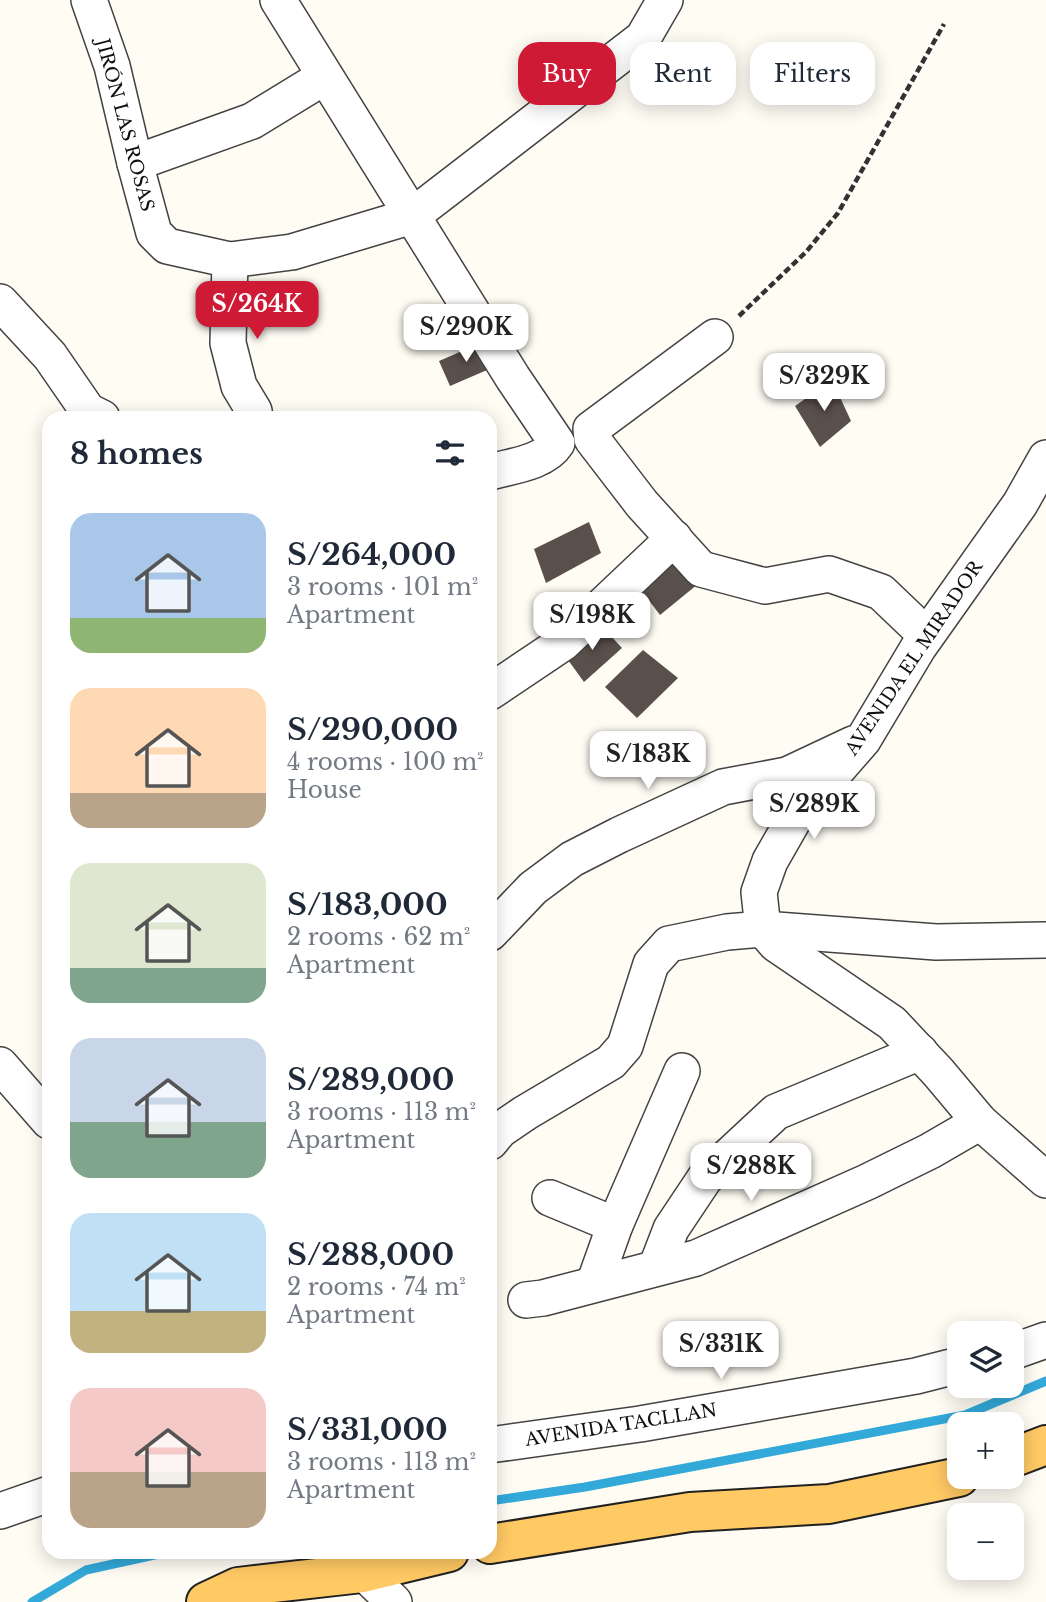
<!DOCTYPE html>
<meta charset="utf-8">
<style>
body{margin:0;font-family:"Libre Baskerville",serif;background:#f2f2f3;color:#1f2937;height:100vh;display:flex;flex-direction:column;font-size:26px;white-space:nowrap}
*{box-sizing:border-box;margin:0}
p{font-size:23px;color:#747a83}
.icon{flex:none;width:38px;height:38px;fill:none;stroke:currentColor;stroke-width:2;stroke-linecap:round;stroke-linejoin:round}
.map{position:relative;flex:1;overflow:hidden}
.sheet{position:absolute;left:42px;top:411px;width:455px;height:1148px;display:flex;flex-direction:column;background:#fff;border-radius:21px;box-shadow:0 4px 18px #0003}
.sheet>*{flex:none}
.hud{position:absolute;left:518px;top:42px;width:422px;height:63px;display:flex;gap:14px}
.fabs{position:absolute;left:947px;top:1321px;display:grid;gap:14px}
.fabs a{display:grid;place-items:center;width:77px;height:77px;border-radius:14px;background:#fff;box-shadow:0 4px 18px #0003;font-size:35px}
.price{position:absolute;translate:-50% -60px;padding:0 16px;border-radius:14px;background:#fff;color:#222;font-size:23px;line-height:46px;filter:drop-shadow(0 2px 4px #0008)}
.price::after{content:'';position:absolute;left:50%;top:42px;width:21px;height:16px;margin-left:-10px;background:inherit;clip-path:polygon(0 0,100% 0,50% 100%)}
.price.on{background:#cf1a36;color:#fff}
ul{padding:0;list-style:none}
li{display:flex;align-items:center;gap:21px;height:175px;padding:0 28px}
li span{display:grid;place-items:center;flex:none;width:196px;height:140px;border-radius:21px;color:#555}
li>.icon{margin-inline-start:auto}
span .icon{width:84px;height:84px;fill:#fffc;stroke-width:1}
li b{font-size:30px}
h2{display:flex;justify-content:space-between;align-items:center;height:84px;padding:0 28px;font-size:30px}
.pill{padding:0 24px;border-radius:21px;background:#fff;box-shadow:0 4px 18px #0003;font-size:24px;line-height:63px}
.pill.on{background:#cf1a36;color:#fff}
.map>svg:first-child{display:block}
</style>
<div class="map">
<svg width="1046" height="1602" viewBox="0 0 1046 1602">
<rect width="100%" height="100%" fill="#fffcf4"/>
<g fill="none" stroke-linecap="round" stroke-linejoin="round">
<g stroke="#33a9da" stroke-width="9">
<path d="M490 1501 585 1487 965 1415 1046 1381"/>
<path d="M32 1602 86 1570 168 1552"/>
</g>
</g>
<g fill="#5a504b">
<path d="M483 342 494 367 450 386 439 361Z"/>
<path d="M832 380 851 421 820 447 795 406Z"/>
<path d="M589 522 601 553 546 583 534 549Z"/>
<path d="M669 557 698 584 660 615 638 586Z"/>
<path d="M599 623 622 648 584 682 563 653Z"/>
<path d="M643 650 678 678 637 718 605 687Z"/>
</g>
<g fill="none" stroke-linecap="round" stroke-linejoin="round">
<g stroke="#434343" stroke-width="38">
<g id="minor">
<path d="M89 0 112 66 135 163 154 233 167 246 230 260 292 252 412 216 643 38 665 0"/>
<path d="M278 0 513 378 557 443C544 463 511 466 490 472"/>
<path d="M135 163 252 121 324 77"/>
<path d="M230 260 228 343 239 386 254 411 255 418"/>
<path d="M0 302 50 356 88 411 102 418"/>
<path d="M715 337 591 429 592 439 642 504 701 569 765 586 829 574 881 592 926 635"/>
<path d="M1046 458 1020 504 918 648 863 740 794 819 770 861 759 892 763 929 776 944 892 1023 938 1072 980 1122 1046 1180"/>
<path d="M490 692 563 643 674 538"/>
<path d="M490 933 533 888 572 859 619 835 723 787 787 775 853 744"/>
<path d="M0 1065 49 1121"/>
<path d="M490 1142 500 1130 525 1113 611 1062 625 1046 651 964 669 944 727 932 763 929 936 942 1046 940"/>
<path d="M550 1198 615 1225"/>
<path d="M656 1268 671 1229 705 1178 776 1112 920 1052"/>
<path d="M594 1284 615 1225 682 1071"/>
<path d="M526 1300 543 1298 696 1258 867 1182 930 1151 980 1122"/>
<path d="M1012 1352 1046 1340"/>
<path d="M490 1445 640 1424 916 1376 959 1365"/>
<path d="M0 1511 49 1494"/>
<path d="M343 1552 394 1602"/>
</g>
</g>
<g stroke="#212121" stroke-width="42">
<g id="major">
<path d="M1012 1458 1046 1445"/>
<path d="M490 1544 690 1512 829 1504 959 1477"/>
<path d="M206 1602 238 1587 362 1573 449 1552"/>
</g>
</g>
<path stroke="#323232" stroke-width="4.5" stroke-dasharray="7 3.5" stroke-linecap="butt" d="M739 316 806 252 838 213 944 24"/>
<use href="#minor" stroke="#fff" stroke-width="35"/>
<use href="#major" stroke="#ffc964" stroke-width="38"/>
</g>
<g text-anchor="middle" stroke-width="7" stroke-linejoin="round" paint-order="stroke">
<g font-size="18" fill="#101010" stroke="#fff">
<text transform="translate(125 125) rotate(75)" y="6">JIRÓN LAS ROSAS</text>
<text transform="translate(914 658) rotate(-56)" y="6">AVENIDA EL MIRADOR</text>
<text transform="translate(621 1425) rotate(-9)" y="6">AVENIDA TACLLAN</text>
</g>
</g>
</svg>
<div class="fabs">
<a><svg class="icon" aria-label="layers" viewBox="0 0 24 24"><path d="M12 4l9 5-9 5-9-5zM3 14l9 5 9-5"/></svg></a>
<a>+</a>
<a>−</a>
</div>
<b class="price on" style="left:257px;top:341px">S/264K</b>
<b class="price" style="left:466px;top:364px">S/290K</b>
<b class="price" style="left:824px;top:413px">S/329K</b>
<b class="price" style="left:592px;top:652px">S/198K</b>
<b class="price" style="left:648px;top:791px">S/183K</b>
<b class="price" style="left:814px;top:841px">S/289K</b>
<b class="price" style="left:751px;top:1203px">S/288K</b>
<b class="price" style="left:721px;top:1381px">S/331K</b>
<div class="hud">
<a class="pill on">Buy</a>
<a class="pill">Rent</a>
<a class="pill">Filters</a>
</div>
<section class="sheet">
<h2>8 homes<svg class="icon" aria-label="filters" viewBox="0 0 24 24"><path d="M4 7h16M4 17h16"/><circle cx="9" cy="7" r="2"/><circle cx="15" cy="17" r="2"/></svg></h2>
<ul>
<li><span style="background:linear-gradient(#a9c7e8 75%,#8fb573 0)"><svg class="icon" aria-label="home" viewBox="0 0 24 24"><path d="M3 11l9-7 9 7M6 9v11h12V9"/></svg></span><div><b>S/264,000</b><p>3 rooms · 101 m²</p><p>Apartment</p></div></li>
<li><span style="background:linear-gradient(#ffd9b3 75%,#b9a48a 0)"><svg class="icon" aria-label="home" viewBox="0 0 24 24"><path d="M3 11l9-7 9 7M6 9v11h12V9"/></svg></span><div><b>S/290,000</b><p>4 rooms · 100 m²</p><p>House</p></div></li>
<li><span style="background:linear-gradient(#dfe7d0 75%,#7fa58c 0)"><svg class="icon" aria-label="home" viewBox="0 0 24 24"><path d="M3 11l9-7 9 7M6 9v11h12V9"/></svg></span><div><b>S/183,000</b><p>2 rooms · 62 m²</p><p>Apartment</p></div></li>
<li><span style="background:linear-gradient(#c9d6e8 60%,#7fa58c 0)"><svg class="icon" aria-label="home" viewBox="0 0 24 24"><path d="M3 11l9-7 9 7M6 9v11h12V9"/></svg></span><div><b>S/289,000</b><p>3 rooms · 113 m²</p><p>Apartment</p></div></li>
<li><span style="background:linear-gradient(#bfe0f5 70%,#c2b280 0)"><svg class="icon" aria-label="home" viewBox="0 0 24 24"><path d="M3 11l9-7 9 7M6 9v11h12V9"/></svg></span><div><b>S/288,000</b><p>2 rooms · 74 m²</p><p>Apartment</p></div></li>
<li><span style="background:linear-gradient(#f6c9c9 60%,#b9a48a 0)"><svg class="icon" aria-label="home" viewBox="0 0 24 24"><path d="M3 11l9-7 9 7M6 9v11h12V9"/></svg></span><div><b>S/331,000</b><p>3 rooms · 113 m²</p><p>Apartment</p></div></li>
</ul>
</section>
</div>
